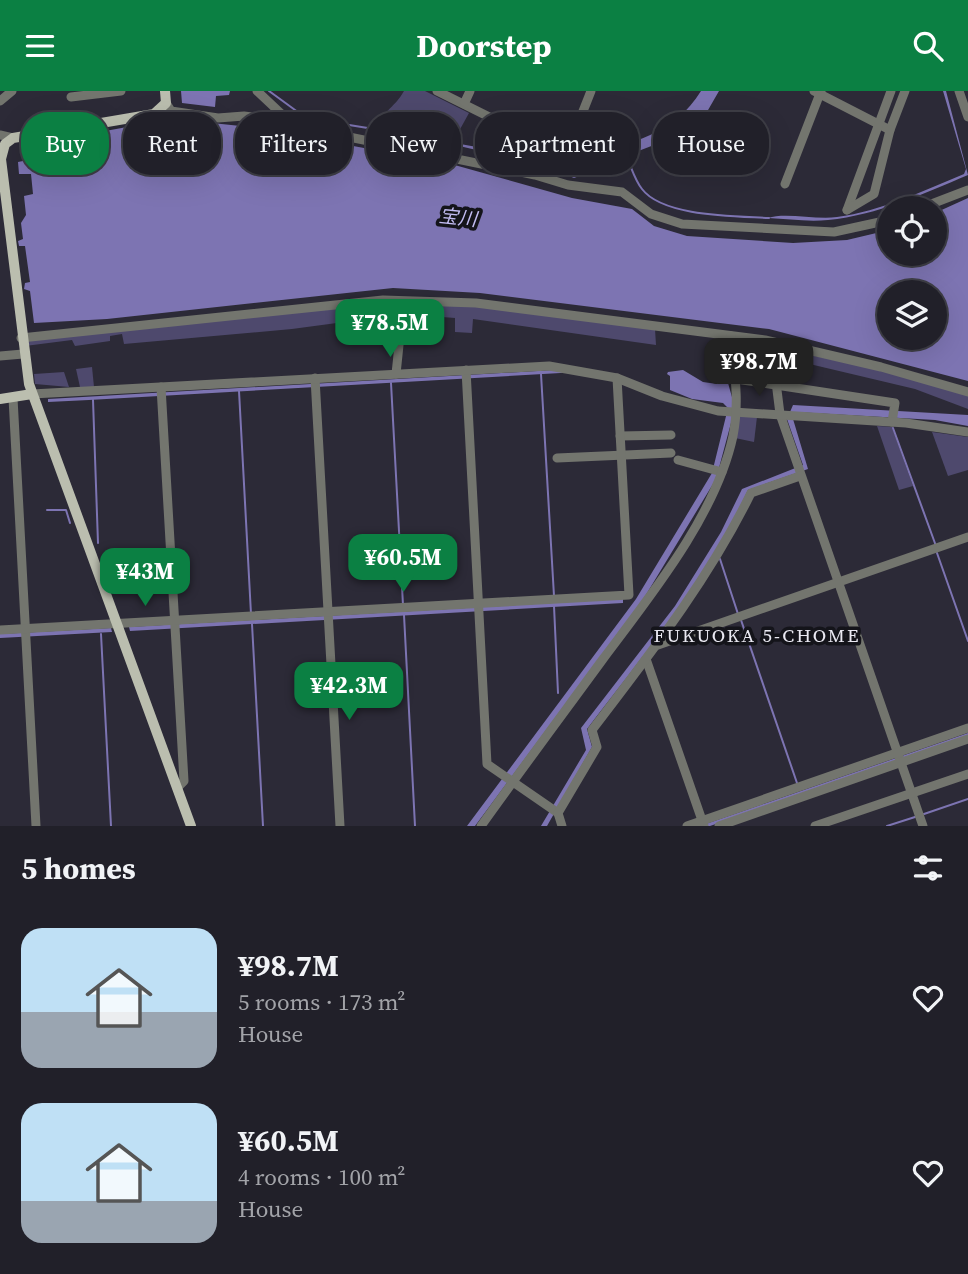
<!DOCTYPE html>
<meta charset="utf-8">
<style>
body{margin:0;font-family:"Source Serif 4","Noto Sans JP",serif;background:#2d2d35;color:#f1f3f6;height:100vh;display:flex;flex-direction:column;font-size:26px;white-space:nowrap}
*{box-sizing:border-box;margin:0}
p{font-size:23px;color:#a2a3a8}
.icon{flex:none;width:38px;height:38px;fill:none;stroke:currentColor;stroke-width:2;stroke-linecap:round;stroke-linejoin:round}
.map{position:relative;height:735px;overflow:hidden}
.details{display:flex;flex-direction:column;background:#212029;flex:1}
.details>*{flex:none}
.hud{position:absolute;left:21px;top:21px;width:928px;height:63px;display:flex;gap:14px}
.buttons{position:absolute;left:877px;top:105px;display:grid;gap:14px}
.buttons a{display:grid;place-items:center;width:70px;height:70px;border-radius:50%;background:#212029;box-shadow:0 7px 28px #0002,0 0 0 2px #3e3e46;font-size:35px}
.price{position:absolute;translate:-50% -60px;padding:0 16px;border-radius:14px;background:#0b8043;color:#fff;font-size:23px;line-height:46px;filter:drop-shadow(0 2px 4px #0008)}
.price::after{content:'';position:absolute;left:50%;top:42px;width:21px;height:16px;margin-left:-10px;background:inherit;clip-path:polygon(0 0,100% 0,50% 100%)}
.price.active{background:#222;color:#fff}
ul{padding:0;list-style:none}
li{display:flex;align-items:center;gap:21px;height:175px;padding:0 21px}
li span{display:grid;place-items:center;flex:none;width:196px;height:140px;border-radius:21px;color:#555}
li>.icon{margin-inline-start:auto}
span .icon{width:84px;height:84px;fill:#fffc;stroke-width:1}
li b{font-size:30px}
h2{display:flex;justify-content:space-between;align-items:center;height:84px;padding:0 21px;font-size:30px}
.chip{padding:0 24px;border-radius:28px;background:#212029;box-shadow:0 7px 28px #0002,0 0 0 2px #3e3e46;font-size:24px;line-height:63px}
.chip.active{background:#0b8043;color:#fff}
header{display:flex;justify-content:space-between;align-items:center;height:91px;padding:0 21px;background:#0b8043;color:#fff;font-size:32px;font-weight:700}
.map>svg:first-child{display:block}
</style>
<header><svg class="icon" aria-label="menu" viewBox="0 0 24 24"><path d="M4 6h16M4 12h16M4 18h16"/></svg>Doorstep<svg class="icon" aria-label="search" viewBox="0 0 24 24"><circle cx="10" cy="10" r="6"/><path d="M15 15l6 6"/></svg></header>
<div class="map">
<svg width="968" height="735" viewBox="0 0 968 735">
<rect width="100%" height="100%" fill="#2c2a37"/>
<g fill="#4e496d">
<path d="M404 0H425L469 22 453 51 405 42 406 28 395 29 394 40 375 38C385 18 395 16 404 0Z"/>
<path d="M382 211 498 216 655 238 656 254 473 228 472 242 455 241V227L404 223 292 238 124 253 122 243 110 245V250L75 255 72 249 25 255 24 250Z"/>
<path d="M736 249 880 278 968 304V318L915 298 780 266 736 260Z"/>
<path d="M92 276 94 296H80L76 278Z"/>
<path d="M64 281 69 296 35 293 34 283Z"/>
<path d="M740 325 757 326 754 351 735 347Z"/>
<path d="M877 335 892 336 913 395 899 399Z"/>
<path d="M932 341 968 346V379L948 385Z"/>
</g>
<g fill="#7d74b2" fill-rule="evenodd">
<path d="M181 0H230L229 4 216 5 215 16 182 12Z"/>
<path d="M701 0H719L700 33 680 44 628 64 588 72 587 82 574 87 542 74 416 45 555 70 575 61 586 67C631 51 674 44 701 0Z"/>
<path d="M943 0H946L968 84C923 103 878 124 828 129 808 131 788 128 768 127 785 121 816 129 837 126 881 120 923 100 964 83L966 78Z"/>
<path d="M193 30 250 36 451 73 572 107 632 118 654 135 687 145 793 152 847 149 889 139V163H934L935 122 968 107V290L769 238 480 202 393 197 107 228 34 232 30 200 24 198 25 192 30 191 25 155H19L18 150 23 148 21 132 26 124 24 105 33 103 31 83H19L18 71 23 70 22 66 50 57 48 46 78 45 127 36ZM889 201H934V247H889Z"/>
<path d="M720 274H723L735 317 716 388 644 507 475 735H467L636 508 712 382 728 317 723 312 692 308 670 299V285L667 283 668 281 683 279 703 291 717 293Z"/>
<path d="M554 279 578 281 89 309 48 311V308Z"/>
<path d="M793 314 968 324V335L935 329 796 321 793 328 808 378 748 399C708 487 645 562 587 638L592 656 547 735H541L586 659 581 637 675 515 721 441 742 398 803 374 787 328Z"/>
<path d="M623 508V512L130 540 129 536Z"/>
<path d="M111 537 112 541 0 547V543Z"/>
<path d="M968 642V646L710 735H700Z"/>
</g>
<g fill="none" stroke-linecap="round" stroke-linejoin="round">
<g stroke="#7d74b2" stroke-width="2">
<path d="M269 0 306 27 417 45"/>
<path d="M625 63C631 74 634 88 642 98 663 126 737 125 769 127"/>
<path d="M541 283 554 505"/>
<path d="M391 292 403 514"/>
<path d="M239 300 251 523"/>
<path d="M93 309 98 452"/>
<path d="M893 337 936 455"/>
<path d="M47 419H66L70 432"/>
<path d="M937 462 968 550"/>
<path d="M720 468 738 523"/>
<path d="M554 515 558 602"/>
<path d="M404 524 415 735"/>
<path d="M741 529 797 692"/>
<path d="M252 533 263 735"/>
<path d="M101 543 111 735"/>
<path d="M924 723 968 708"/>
<path d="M887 735 915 726"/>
</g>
<g stroke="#73756e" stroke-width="9">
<path d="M257 0 290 31"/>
<path d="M437 0 558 60 568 58 591 0"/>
<path d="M814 0 890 39 905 0"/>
<path d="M959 0 968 26"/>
<path d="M71 6 121 0"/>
<path d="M0 10 12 0"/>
<path d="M166 12 171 20 218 27 244 25 290 31 300 36 535 84 568 94 622 101 651 123 682 133 834 141 889 129"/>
<path d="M464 13 470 0"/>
<path d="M0 44 13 47"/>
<path d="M785 93 821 0"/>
<path d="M921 117 968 99"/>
<path d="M847 119 891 0"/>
<path d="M847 119 874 103 890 39"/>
<path d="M21 247 383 209 476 212 765 249 881 276 968 301"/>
<path d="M0 265 23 263"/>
<path d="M466 279 487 673 558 722"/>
<path d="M396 283 402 225"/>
<path d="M315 287 340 735"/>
<path d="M736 288 895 312 892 331"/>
<path d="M776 291 780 323 923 735"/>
<path d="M161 296 184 690 177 697"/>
<path d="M32 303 549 275 617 287 662 305 718 320 906 332 968 341"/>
<path d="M13 307 36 735"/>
<path d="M620 345 671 344"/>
<path d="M557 367 671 362"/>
<path d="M678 369 722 381"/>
<path d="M0 539 629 504 617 287"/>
<path d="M658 554 968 446"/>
<path d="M646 568 704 735"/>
<path d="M481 735C521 679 562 624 603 568 651 504 716 424 733 345 740 310 734 279 731 245"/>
<path d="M562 735 558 722 597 656 592 639C650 563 709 488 751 402L800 385"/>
<path d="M687 735 968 637"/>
<path d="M719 735 968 648"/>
<path d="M815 735 968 683"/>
</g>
<g stroke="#bbbeaf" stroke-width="10">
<path d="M165 0 166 12 154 23 13 47 5 53 1 68 29 293 191 735"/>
<path d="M0 308 32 303"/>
</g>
</g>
<g text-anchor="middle" stroke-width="7" stroke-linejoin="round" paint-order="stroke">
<g font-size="19" font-style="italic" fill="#c2bcf2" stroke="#14141a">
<text transform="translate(458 126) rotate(6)" y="7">宝川</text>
</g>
<g font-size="19" letter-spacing="2" fill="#eae9f2" stroke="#14141a">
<text x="757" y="551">FUKUOKA 5-CHOME</text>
</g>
</g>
</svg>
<div class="buttons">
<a><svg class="icon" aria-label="locate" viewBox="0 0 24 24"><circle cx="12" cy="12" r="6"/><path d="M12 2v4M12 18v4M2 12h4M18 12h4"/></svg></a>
<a><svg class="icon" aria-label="layers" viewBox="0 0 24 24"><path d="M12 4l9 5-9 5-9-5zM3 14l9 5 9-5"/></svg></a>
</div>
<b class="price" style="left:390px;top:268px">¥78.5M</b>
<b class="price active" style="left:759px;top:307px">¥98.7M</b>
<b class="price" style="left:403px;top:503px">¥60.5M</b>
<b class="price" style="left:145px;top:517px">¥43M</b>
<b class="price" style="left:349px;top:631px">¥42.3M</b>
<div class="hud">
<a class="chip active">Buy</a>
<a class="chip">Rent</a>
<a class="chip">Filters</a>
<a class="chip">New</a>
<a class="chip">Apartment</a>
<a class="chip">House</a>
</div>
</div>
<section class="details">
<h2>5 homes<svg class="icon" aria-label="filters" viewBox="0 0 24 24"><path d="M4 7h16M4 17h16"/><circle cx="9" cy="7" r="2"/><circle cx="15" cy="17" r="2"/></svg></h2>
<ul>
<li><span style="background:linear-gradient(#bfe0f5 60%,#9aa5b1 0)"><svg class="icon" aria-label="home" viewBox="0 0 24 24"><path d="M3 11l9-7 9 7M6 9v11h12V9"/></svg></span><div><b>¥98.7M</b><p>5 rooms · 173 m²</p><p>House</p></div><svg class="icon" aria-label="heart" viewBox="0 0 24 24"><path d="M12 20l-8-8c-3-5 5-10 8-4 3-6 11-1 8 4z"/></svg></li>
<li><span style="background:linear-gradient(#bfe0f5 70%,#9aa5b1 0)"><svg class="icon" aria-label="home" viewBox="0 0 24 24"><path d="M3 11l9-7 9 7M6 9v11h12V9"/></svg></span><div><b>¥60.5M</b><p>4 rooms · 100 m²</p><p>House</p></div><svg class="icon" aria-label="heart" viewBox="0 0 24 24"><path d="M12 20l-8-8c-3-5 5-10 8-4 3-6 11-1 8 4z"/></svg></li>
</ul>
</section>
